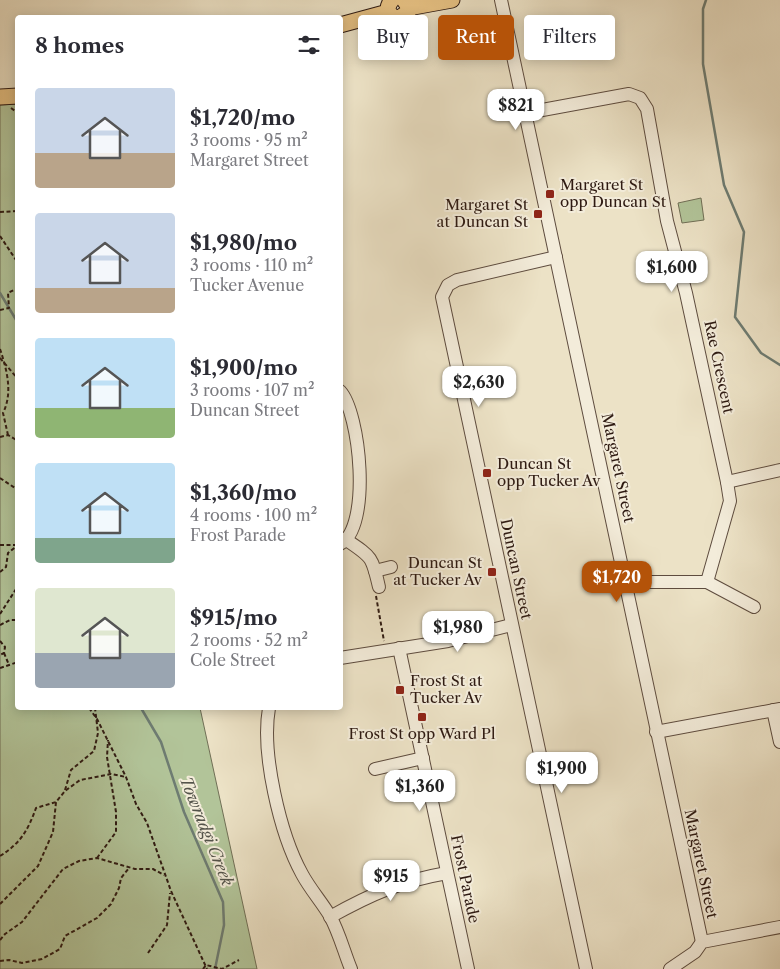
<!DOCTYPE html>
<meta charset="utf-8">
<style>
body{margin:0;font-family:"Libre Caslon Text",serif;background:#f2f2f3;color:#2b2b33;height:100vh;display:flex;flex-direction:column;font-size:19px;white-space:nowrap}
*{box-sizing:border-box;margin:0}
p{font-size:16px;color:#7c7c81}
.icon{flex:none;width:28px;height:28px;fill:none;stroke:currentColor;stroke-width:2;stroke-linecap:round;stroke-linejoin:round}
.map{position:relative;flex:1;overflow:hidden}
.sheet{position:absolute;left:15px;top:15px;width:328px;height:695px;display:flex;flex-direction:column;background:#fff;border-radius:5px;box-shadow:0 2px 12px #0003}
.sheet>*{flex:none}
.hud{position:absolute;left:358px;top:15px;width:348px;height:45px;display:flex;gap:10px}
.price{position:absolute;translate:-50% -42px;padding:0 11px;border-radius:10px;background:#fff;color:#222;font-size:16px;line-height:32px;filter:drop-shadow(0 1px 2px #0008)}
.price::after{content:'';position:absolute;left:50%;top:30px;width:15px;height:11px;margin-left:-8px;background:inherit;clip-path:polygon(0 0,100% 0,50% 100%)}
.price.selected{background:#b45309;color:#fff}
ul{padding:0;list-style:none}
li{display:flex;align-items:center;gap:15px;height:125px;padding:0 20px}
li span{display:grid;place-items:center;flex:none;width:140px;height:100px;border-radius:5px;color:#555}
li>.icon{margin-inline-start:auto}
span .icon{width:60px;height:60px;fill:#fffc;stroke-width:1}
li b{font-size:21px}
h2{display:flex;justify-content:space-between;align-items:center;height:60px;padding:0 20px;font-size:21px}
.tag{padding:0 18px;border-radius:5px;background:#fff;box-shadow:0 2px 12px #0003;font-size:18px;line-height:45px}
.tag.selected{background:#b45309;color:#fff}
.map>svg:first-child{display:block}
</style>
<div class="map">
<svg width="780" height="969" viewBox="0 0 780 969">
<rect width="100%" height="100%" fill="#ece2c6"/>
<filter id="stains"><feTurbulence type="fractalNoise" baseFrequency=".004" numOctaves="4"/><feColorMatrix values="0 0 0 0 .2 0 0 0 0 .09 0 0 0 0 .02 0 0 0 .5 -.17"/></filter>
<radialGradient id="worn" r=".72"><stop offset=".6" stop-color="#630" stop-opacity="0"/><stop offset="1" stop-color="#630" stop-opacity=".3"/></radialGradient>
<g fill="#b2c499" stroke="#706f56">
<path d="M17 104 18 708H200L257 969H0V105Z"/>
<path d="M701 198 704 220 682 223 678 203Z"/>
</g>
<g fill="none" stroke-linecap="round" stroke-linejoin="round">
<g stroke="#6e7c72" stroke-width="2.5">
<path d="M706 0 703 9V64L724 185 744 232 735 317 761 353 780 365"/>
<path d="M0 293 18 323"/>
<path d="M141 708 161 742 184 812 223 902 224 925 215 969"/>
</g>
<g stroke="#5e4c3f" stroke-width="14">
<g id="minor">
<path d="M501 0 702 942"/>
<path d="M526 113 629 94 640 98 647 109 667 221 686 293 727 482 730 501 707 582"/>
<path d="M556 257 457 280 448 285 442 297 586 969"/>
<path d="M340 391C360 412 372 528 340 544"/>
<path d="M727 482 780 470"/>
<path d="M345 539C372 557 372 556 379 587"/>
<path d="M375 571 391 567"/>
<path d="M626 582H707L754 607"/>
<path d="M399 648 468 969"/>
<path d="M340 658 448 641 511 625"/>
<path d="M269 708C261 753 280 834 302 874 310 889 321 901 330 916 339 932 344 952 351 969"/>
<path d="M773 710 780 742"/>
<path d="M656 732 780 709"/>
<path d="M375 769 423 758"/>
<path d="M330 917C371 894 401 881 447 873"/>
<path d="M670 969 695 952 702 942 780 927"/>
</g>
</g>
<g stroke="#2e1a12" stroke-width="17">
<g id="major">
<path d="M392 0C385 8 388 17 399 18L408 12V6L404 0"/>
<path d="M408 8 452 0"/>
<path d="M340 25 388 12"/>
<path d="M0 97 18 96"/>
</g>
</g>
<g stroke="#2e1a12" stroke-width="2" stroke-dasharray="4 2.5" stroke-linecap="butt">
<path d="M11 108 18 113"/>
<path d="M0 212 18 211"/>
<path d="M0 236 18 263"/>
<path d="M0 310 9 308 8 293 18 288"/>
<path d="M0 349C7 370 13 393 3 413L8 435"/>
<path d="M0 358 18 379"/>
<path d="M0 437 8 435 18 441"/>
<path d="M0 478 18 490"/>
<path d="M0 545H17"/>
<path d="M0 572 6 567 8 553 18 545"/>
<path d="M376 596 384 641"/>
<path d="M0 614 18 586"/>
<path d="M0 625 10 620H18"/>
<path d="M0 641 5 647 4 653 0 655"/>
<path d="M4 653 9 665"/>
<path d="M0 668 18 662"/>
<path d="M89 708 97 719 126 777 136 804 147 823 171 891 207 969"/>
<path d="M65 790 71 770 94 751 98 733 95 708"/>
<path d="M0 856C21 843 28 830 36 808L56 802 65 791 80 780 111 774 126 777"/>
<path d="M97 858 116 832V812L107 757 108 740"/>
<path d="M0 904 38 866 53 832 56 802"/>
<path d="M0 940 5 934 22 922 63 869 79 861 97 858 135 869H153L164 875"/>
<path d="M148 953 167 925 170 893"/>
<path d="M0 961 9 960 22 963 42 959 60 949 65 936 97 918 111 904 119 888 121 878 129 868"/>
<path d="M203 969 206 965 222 969 239 960"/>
</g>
<use href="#minor" stroke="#f3ecda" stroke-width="12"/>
<use href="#major" stroke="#e6c183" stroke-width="15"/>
</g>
<g fill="#8f2418" stroke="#f3ecda" stroke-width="2">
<rect x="545" y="189" width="10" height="10" rx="2.5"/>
<rect x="533" y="209" width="10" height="10" rx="2.5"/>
<rect x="482" y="468" width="10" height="10" rx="2.5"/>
<rect x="487" y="567" width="10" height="10" rx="2.5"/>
<rect x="395" y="685" width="10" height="10" rx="2.5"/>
<rect x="417" y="712" width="10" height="10" rx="2.5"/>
</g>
<g text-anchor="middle" stroke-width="4" stroke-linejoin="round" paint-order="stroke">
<g font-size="15" fill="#2e1a12" stroke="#f3ecda" text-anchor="start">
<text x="560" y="190">Margaret St<tspan x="560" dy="17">opp Duncan St</tspan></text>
<text x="528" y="210" text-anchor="end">Margaret St<tspan x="528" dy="17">at Duncan St</tspan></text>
<text x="497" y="469">Duncan St<tspan x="497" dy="17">opp Tucker Av</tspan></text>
<text x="482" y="568" text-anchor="end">Duncan St<tspan x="482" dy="17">at Tucker Av</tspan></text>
<text x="410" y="686">Frost St at<tspan x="410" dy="17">Tucker Av</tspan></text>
<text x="422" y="739" text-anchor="middle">Frost St opp Ward Pl</text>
</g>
<g font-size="15" fill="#2e1a12" stroke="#f3ecda">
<text transform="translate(719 367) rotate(78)" y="5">Rae Crescent</text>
<text transform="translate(618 468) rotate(78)" y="5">Margaret Street</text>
<text transform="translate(516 569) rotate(78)" y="5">Duncan Street</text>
<text transform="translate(701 864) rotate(78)" y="5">Margaret Street</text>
<text transform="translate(465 879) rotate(78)" y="5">Frost Parade</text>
</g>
<g font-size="16" font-style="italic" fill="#53534a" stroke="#f3ecda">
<text transform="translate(207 831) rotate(68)" y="6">Towradgi Creek</text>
</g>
</g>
<rect width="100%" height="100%" filter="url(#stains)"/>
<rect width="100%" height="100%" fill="url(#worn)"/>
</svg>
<b class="price" style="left:516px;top:131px">$821</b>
<b class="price" style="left:672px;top:293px">$1,600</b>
<b class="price" style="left:479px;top:408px">$2,630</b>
<b class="price selected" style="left:617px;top:603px">$1,720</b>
<b class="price" style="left:458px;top:653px">$1,980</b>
<b class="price" style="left:562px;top:794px">$1,900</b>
<b class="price" style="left:420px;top:812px">$1,360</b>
<b class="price" style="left:391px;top:902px">$915</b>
<div class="hud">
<a class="tag">Buy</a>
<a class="tag selected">Rent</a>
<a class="tag">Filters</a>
</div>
<section class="sheet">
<h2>8 homes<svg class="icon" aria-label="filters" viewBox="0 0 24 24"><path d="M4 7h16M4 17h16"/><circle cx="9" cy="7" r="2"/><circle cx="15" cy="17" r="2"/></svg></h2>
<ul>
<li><span style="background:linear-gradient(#c9d6e8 65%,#b9a48a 0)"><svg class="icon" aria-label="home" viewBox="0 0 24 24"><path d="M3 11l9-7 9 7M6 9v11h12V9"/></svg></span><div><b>$1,720/mo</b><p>3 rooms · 95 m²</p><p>Margaret Street</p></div></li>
<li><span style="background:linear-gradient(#c9d6e8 75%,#b9a48a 0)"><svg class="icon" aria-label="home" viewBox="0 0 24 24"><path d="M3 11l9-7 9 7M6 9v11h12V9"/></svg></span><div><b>$1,980/mo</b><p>3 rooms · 110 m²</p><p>Tucker Avenue</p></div></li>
<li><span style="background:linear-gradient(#bfe0f5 70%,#8fb573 0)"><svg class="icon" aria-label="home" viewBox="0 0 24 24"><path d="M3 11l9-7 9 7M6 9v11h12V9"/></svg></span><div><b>$1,900/mo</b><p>3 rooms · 107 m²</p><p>Duncan Street</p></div></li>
<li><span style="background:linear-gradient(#bfe0f5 75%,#7fa58c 0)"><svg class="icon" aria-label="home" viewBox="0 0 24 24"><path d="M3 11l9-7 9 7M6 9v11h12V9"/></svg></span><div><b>$1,360/mo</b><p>4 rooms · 100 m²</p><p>Frost Parade</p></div></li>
<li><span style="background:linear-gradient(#dfe7d0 65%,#9aa5b1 0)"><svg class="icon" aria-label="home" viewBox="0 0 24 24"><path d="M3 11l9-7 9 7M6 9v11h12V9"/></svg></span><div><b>$915/mo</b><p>2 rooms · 52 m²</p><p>Cole Street</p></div></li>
</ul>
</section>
</div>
